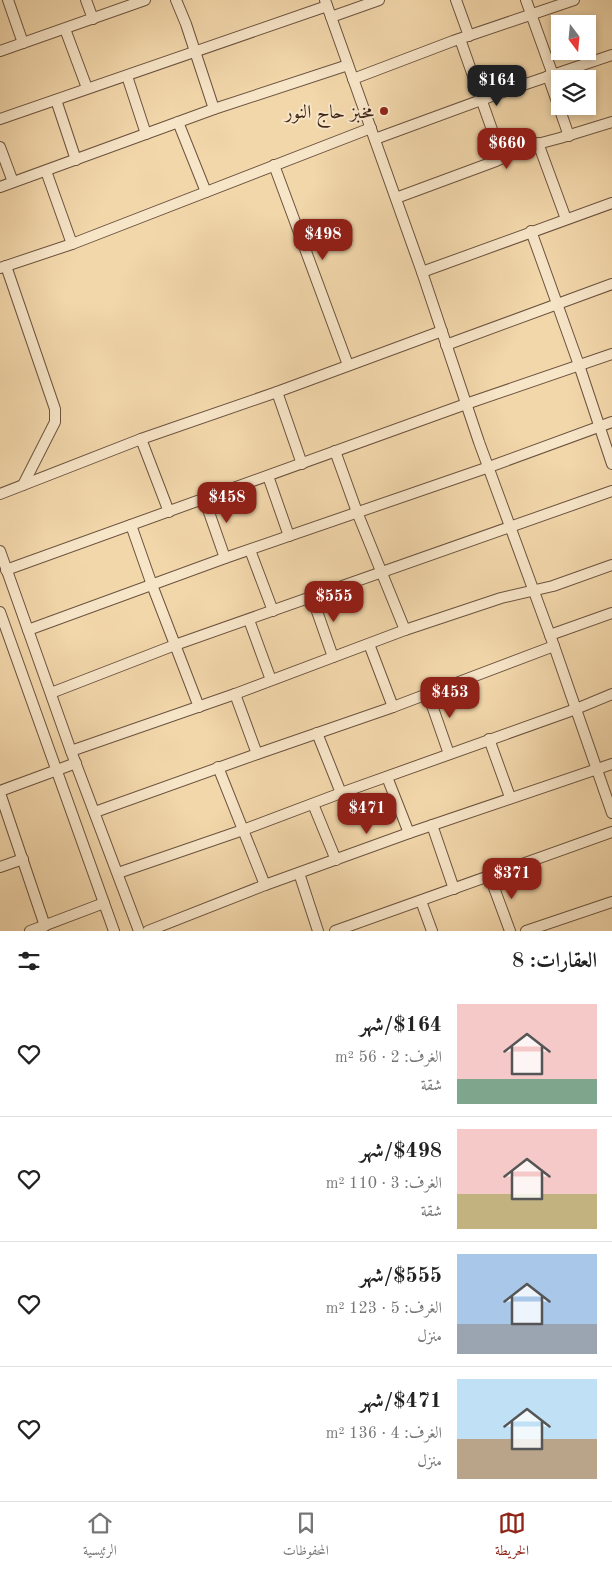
<!DOCTYPE html>
<html lang="ar">
<meta charset="utf-8">
<style>
body{margin:0;font-family:"Old Standard TT",Amiri,serif;background:#f6f6f6;color:#222;direction:rtl;height:100vh;display:flex;flex-direction:column;font-size:19px;white-space:nowrap}
*{box-sizing:border-box;margin:0}
p{font-size:16px;color:#767676}
.icon{flex:none;width:28px;height:28px;fill:none;stroke:currentColor;stroke-width:2;stroke-linecap:round;stroke-linejoin:round}
.map{position:relative;height:931px;overflow:hidden;direction:ltr}
.details{display:flex;flex-direction:column;background:#fff;flex:1}
.details>*{flex:none}
.needle{width:32px;rotate:164deg}
.controls{position:absolute;left:551px;top:15px;display:grid;gap:10px}
.controls a{display:grid;place-items:center;width:45px;height:45px;border-radius:0px;background:#fff;box-shadow:0 2px 8px #0003;font-size:25px}
.price{position:absolute;translate:-50% -42px;padding:0 11px;border-radius:10px;background:#8f2418;color:#fff;font-size:16px;line-height:32px;filter:drop-shadow(0 1px 2px #0008)}
.price::after{content:'';position:absolute;left:50%;top:30px;width:15px;height:11px;margin-left:-8px;background:inherit;clip-path:polygon(0 0,100% 0,50% 100%)}
.price.current{background:#222;color:#fff}
ul{padding:0;list-style:none}
li{display:flex;align-items:center;gap:15px;height:125px;padding:0 15px}
li+li{border-top:1px solid #e0e0e0}
li span{display:grid;place-items:center;flex:none;width:140px;height:100px;border-radius:0px;color:#555}
li>.icon{margin-inline-start:auto}
span .icon{width:60px;height:60px;fill:#fffc;stroke-width:1}
li b{font-size:21px}
h2{display:flex;justify-content:space-between;align-items:center;height:60px;padding:0 15px;font-size:21px}
.tab-bar{display:flex;justify-content:space-around;align-items:center;height:70px;border-top:1px solid #e0e0e0;background:#fff;font-size:14px;color:#767676}
.tab-bar a{display:grid;justify-items:center;gap:2px}
.tab-bar .current{color:#8f2418}
.map>svg:first-child{display:block}
</style>
<div class="map">
<svg width="612" height="931" viewBox="0 0 612 931">
<rect width="100%" height="100%" fill="#f2d7ab"/>
<filter id="stains"><feTurbulence type="fractalNoise" baseFrequency=".004" numOctaves="4"/><feColorMatrix values="0 0 0 0 .2 0 0 0 0 .09 0 0 0 0 .02 0 0 0 .5 -.17"/></filter>
<radialGradient id="worn" r=".72"><stop offset=".6" stop-color="#630" stop-opacity="0"/><stop offset="1" stop-color="#630" stop-opacity=".3"/></radialGradient>
<g fill="none" stroke-linecap="round" stroke-linejoin="round">
<g stroke="#6c533e" stroke-width="12">
<g id="minor">
<path d="M8 0 23 43"/>
<path d="M86 0 93 19"/>
<path d="M176 0 186 24 214 109"/>
<path d="M325 0 422 272 479 442 554 646 612 813"/>
<path d="M456 0 469 36"/>
<path d="M526 0 553 75"/>
<path d="M331 17 379 0"/>
<path d="M65 29 87 88"/>
<path d="M460 39 502 158"/>
<path d="M0 51 145 0"/>
<path d="M127 76 146 134"/>
<path d="M548 76 569 136"/>
<path d="M353 79 453 41 574 0"/>
<path d="M56 100 76 160"/>
<path d="M0 119 327 6"/>
<path d="M178 122 206 192"/>
<path d="M375 139 514 88 612 55"/>
<path d="M538 143 566 219"/>
<path d="M0 147 13 182"/>
<path d="M274 165 348 365"/>
<path d="M46 171 72 244"/>
<path d="M0 187 214 109 348 65"/>
<path d="M396 198 496 161 530 146 560 138 612 122"/>
<path d="M531 231 579 365 612 464"/>
<path d="M6 266 55 409V422L23 485"/>
<path d="M0 268 72 244 371 128"/>
<path d="M422 272 612 203"/>
<path d="M446 345 612 284"/>
<path d="M277 392 302 464"/>
<path d="M141 439 169 512"/>
<path d="M335 451 357 512 405 630"/>
<path d="M268 476 289 536"/>
<path d="M0 494 141 439 277 392 442 331"/>
<path d="M204 498 225 558"/>
<path d="M131 525 152 585 199 707"/>
<path d="M250 550 273 611"/>
<path d="M0 551 71 751 139 931"/>
<path d="M6 570 466 404 612 354"/>
<path d="M312 597 333 657"/>
<path d="M0 612 114 931"/>
<path d="M249 620 271 680"/>
<path d="M28 630 225 558 489 467 612 422"/>
<path d="M550 635 612 613"/>
<path d="M369 644 393 707"/>
<path d="M51 693 175 645 612 491"/>
<path d="M235 694 257 754"/>
<path d="M428 694 449 754"/>
<path d="M317 733 341 793"/>
<path d="M489 739 510 797"/>
<path d="M71 751 235 694 405 630 501 598 553 586 612 565"/>
<path d="M218 767 265 885"/>
<path d="M387 777 409 833"/>
<path d="M0 791 76 763"/>
<path d="M0 793 45 926"/>
<path d="M313 804 336 860"/>
<path d="M95 812 257 754 393 707 554 646"/>
<path d="M432 825 454 889"/>
<path d="M0 867 23 859"/>
<path d="M118 873 243 830 341 793 576 709 612 694"/>
<path d="M299 873 318 931"/>
<path d="M490 877 510 931"/>
<path d="M421 901 432 931"/>
<path d="M30 931 104 903"/>
<path d="M148 931 265 885 409 833 612 764"/>
<path d="M335 931 612 832"/>
<path d="M526 931 612 902"/>
</g>
</g>
<use href="#minor" stroke="#f7e5c8" stroke-width="10"/>
</g>
<circle fill="#8f2418" stroke="#f7e5c8" stroke-width="2" cx="384" cy="111" r="5"/>
<g text-anchor="middle" stroke-width="4" stroke-linejoin="round" paint-order="stroke">
<g font-size="19" fill="#402719" stroke="#f7e5c8" text-anchor="end">
<text x="374" y="118">مخبز حاج النور</text>
</g>
</g>
<rect width="100%" height="100%" filter="url(#stains)"/>
<rect width="100%" height="100%" fill="url(#worn)"/>
</svg>
<div class="controls">
<a><svg class="needle" viewBox="-14 -14 28 28"><path d="M0-13l5 13h-10z" fill="#e53935"/><path d="M0 13l5-13h-10z" fill="#767676"/></svg></a>
<a><svg class="icon" aria-label="layers" viewBox="0 0 24 24"><path d="M12 4l9 5-9 5-9-5zM3 14l9 5 9-5"/></svg></a>
</div>
<b class="price current" style="left:497px;top:107px">$164</b>
<b class="price" style="left:507px;top:170px">$660</b>
<b class="price" style="left:323px;top:261px">$498</b>
<b class="price" style="left:227px;top:524px">$458</b>
<b class="price" style="left:334px;top:623px">$555</b>
<b class="price" style="left:450px;top:719px">$453</b>
<b class="price" style="left:367px;top:835px">$471</b>
<b class="price" style="left:512px;top:900px">$371</b>
</div>
<section class="details">
<h2>العقارات: 8<svg class="icon" aria-label="filters" viewBox="0 0 24 24"><path d="M4 7h16M4 17h16"/><circle cx="9" cy="7" r="2"/><circle cx="15" cy="17" r="2"/></svg></h2>
<ul>
<li><span style="background:linear-gradient(#f6c9c9 75%,#7fa58c 0)"><svg class="icon" aria-label="home" viewBox="0 0 24 24"><path d="M3 11l9-7 9 7M6 9v11h12V9"/></svg></span><div><b>$164/شهر</b><p>الغرف: 2 · 56 m²</p><p>شقة</p></div><svg class="icon" aria-label="heart" viewBox="0 0 24 24"><path d="M12 20l-8-8c-3-5 5-10 8-4 3-6 11-1 8 4z"/></svg></li>
<li><span style="background:linear-gradient(#f6c9c9 65%,#c2b280 0)"><svg class="icon" aria-label="home" viewBox="0 0 24 24"><path d="M3 11l9-7 9 7M6 9v11h12V9"/></svg></span><div><b>$498/شهر</b><p>الغرف: 3 · 110 m²</p><p>شقة</p></div><svg class="icon" aria-label="heart" viewBox="0 0 24 24"><path d="M12 20l-8-8c-3-5 5-10 8-4 3-6 11-1 8 4z"/></svg></li>
<li><span style="background:linear-gradient(#a9c7e8 70%,#9aa5b1 0)"><svg class="icon" aria-label="home" viewBox="0 0 24 24"><path d="M3 11l9-7 9 7M6 9v11h12V9"/></svg></span><div><b>$555/شهر</b><p>الغرف: 5 · 123 m²</p><p>منزل</p></div><svg class="icon" aria-label="heart" viewBox="0 0 24 24"><path d="M12 20l-8-8c-3-5 5-10 8-4 3-6 11-1 8 4z"/></svg></li>
<li><span style="background:linear-gradient(#bfe0f5 60%,#b9a48a 0)"><svg class="icon" aria-label="home" viewBox="0 0 24 24"><path d="M3 11l9-7 9 7M6 9v11h12V9"/></svg></span><div><b>$471/شهر</b><p>الغرف: 4 · 136 m²</p><p>منزل</p></div><svg class="icon" aria-label="heart" viewBox="0 0 24 24"><path d="M12 20l-8-8c-3-5 5-10 8-4 3-6 11-1 8 4z"/></svg></li>
</ul>
</section>
<nav class="tab-bar">
<a class="current"><svg class="icon" aria-label="map" viewBox="0 0 24 24"><path d="M3 6l6-2 6 2 6-2v14l-6 2-6-2-6 2zM9 4v14M15 6v14"/></svg>الخريطة</a>
<a><svg class="icon" aria-label="saved" viewBox="0 0 24 24"><path d="M7 4h10v16l-5-4-5 4z"/></svg>المحفوظات</a>
<a><svg class="icon" aria-label="home" viewBox="0 0 24 24"><path d="M3 11l9-7 9 7M6 9v11h12V9"/></svg>الرئيسية</a>
</nav>
